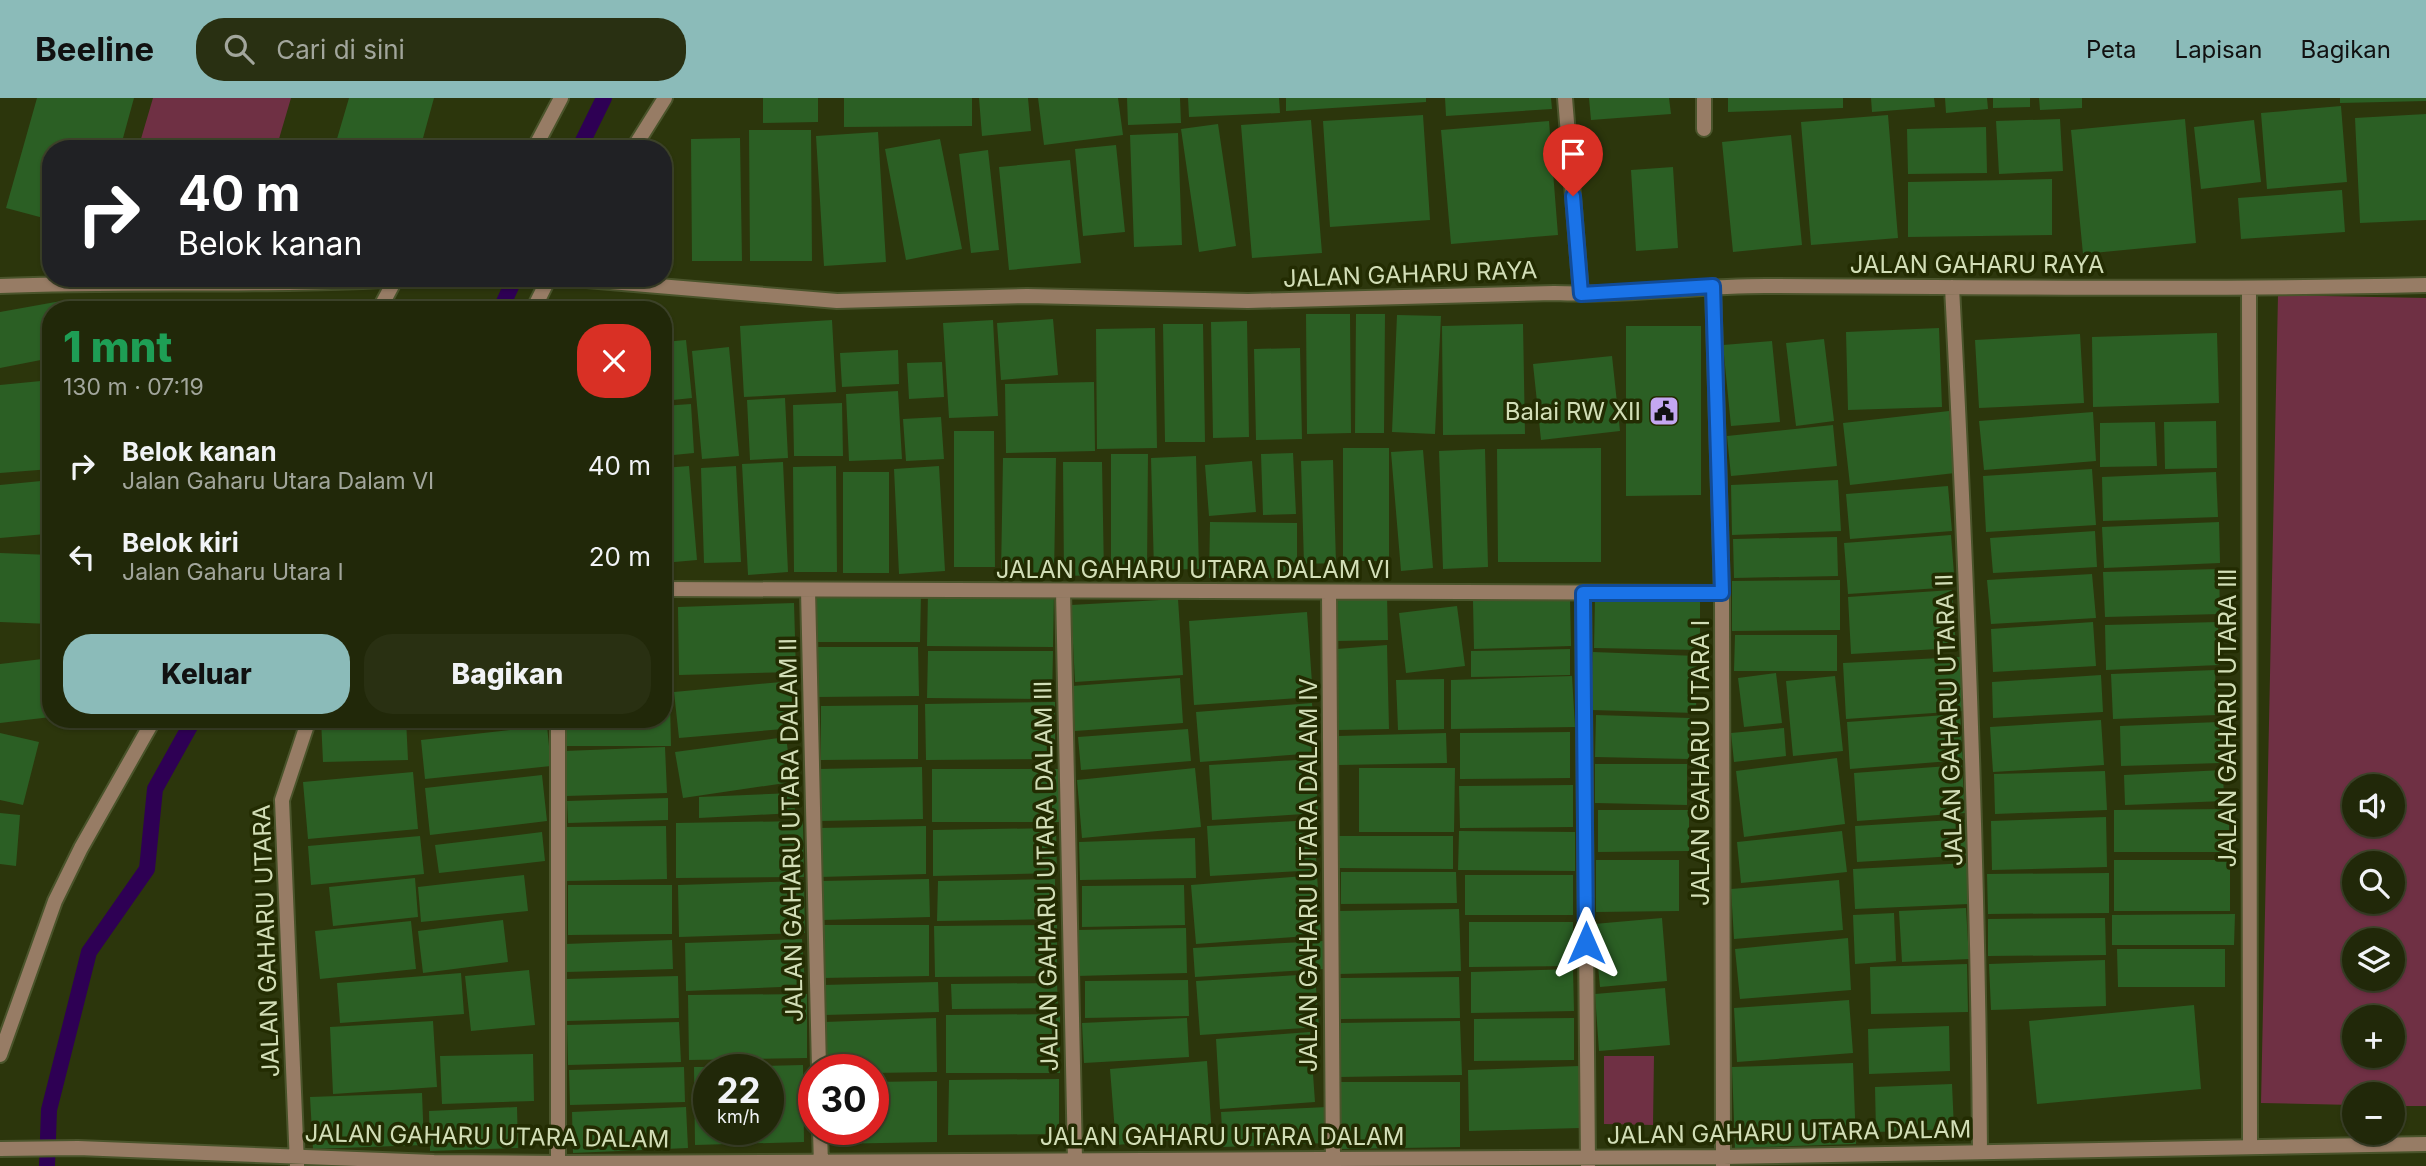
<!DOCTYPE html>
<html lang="id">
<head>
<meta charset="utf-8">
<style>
  body { margin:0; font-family:Inter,sans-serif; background:#293012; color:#f1f3f6; height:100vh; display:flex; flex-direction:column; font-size:26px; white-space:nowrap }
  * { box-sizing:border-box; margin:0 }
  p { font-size:23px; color:#a2a69c }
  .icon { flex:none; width:38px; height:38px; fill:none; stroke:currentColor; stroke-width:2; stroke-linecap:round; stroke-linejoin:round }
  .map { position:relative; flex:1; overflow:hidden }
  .side { position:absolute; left:42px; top:203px; width:630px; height:427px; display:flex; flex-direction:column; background:#212809; border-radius:28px; box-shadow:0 2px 5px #0004,0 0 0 2px #3e442a }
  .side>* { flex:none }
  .hud { position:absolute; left:42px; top:42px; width:630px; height:147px; border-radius:28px; box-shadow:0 2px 5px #0004,0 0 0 2px #3e442a; background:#202124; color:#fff; overflow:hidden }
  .tools { position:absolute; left:2342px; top:676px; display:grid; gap:14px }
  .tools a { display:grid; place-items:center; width:63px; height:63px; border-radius:50%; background:#212809; box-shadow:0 2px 5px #0004,0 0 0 2px #3e442a; font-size:35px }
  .speed { position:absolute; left:693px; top:956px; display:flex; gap:14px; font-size:35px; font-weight:700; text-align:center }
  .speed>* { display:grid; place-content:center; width:91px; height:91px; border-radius:50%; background:#212809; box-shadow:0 2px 5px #0004,0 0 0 2px #3e442a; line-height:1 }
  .speed small { font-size:18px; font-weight:400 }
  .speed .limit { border:10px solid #d22; background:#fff; color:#111 }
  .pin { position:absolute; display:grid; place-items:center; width:60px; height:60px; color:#fff; margin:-72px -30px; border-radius:50% 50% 50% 0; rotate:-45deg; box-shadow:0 0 7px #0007 }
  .pin .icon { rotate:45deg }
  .me { position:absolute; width:77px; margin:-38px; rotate:0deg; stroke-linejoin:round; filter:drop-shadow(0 0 5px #0008) }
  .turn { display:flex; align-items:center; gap:24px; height:147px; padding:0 21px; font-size:32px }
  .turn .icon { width:91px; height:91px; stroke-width:2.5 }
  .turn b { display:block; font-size:49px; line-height:60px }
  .round { display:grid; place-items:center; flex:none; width:74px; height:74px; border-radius:28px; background:#293012 }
  .overview { display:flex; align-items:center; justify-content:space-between; height:119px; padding:0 21px }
  h1 { font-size:42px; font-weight:800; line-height:52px; color:#1e9e55 }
  .button { display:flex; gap:14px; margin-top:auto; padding:14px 21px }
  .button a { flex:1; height:80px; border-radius:28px; background:#8bbbb9; color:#111; font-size:28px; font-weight:800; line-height:80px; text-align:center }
  .button a+a { background:#293012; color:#f1f3f6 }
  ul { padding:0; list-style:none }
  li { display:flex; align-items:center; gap:21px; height:91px; padding:0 21px }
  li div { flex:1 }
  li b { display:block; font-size:26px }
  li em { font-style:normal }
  header { display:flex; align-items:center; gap:42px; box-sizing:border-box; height:98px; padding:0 35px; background:#8bbbb9; color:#111 }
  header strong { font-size:33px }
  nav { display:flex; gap:38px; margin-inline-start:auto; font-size:24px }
  .search { width:490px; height:63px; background:#293012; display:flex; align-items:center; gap:18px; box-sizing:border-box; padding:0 24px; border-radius:28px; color:#a2a69c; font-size:26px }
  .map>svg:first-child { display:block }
  .green { fill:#6f3044; fill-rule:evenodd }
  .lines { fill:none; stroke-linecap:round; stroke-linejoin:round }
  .stream { stroke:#2e0054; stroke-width:16 }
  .building { fill:#2b5f24 }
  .minor-casing { stroke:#4a542b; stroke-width:18 }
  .minor { stroke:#977c65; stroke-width:14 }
  .route-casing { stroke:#114b97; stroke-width:18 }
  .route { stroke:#1a73e8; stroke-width:12 }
  .labels { text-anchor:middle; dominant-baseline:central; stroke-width:7; stroke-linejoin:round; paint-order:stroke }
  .street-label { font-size:24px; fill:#d2deb7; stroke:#232c02 }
  .poi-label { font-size:24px; fill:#d2deb7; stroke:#232c02; text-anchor:end }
</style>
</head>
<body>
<header>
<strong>Beeline</strong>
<div class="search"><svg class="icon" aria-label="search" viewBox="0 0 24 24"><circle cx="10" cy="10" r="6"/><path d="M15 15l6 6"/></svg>Cari di sini</div>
<nav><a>Peta</a><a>Lapisan</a><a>Bagikan</a></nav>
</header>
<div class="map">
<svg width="2426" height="1068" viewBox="0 0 2426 1068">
  <rect width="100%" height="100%" fill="#2c360c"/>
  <!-- green -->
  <path class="green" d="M153,0H291L276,51H138Z
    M2278,197L2426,200V1008H2392V996H2354V1007L2261,1005ZM2354,688H2392V726H2354ZM2354,765H2392V803H2354ZM2354,842H2392V880H2354ZM2354,919H2392V957H2354Z
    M1604,958H1654L1653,1027L1604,1026Z"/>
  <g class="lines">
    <!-- stream -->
    <path class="stream" d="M579,51L604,0
      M496,212L503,206L515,180
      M47,1068L49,1012L89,854L147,771L155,691L194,621"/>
  </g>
  <!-- building -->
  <path class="building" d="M37,0H134L120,51H51V122L6,110Z
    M349,0H434L420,51H334Z
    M763,0H818V24L763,25Z
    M844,0H972V28L844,29Z
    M979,0H1028L1031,33L982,38Z
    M1038,0H1118L1123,37L1044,47Z
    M1127,0H1180L1181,25L1128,27Z
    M1188,0H1279L1280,15L1189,19Z
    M1286,0H1426V4L1286,13Z
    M1445,0H1551L1552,11L1446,18Z
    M1589,0H1669L1671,16L1591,22Z
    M1728,0H1843V10L1728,14Z
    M1871,0H1934L1935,9L1872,14Z
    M1945,0H1987L1988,11L1946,15Z
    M1993,0H2030V9L1993,10Z
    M2039,0H2082V10L2040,12Z
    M2340,0H2426V3L2340,5Z
    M2341,8L2347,84L2267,91L2261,15Z
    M2426,16V122L2360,125L2355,20Z
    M1423,17L1430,122L1330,129L1323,23Z
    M1888,17L1898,140L1811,147L1801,24Z
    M2060,21L2063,73L1999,76L1996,23Z
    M2185,21L2196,145L2083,156L2071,32Z
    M1311,22L1322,155L1252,160L1241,27Z
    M2254,22L2261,84L2201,91L2194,29Z
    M1549,23L1558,137L1451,146L1441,32Z
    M1218,26L1236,148L1199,154L1181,31Z
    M1986,29L1987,75L1908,76L1907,31Z
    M749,32H811L812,163H750Z
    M878,34L886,164L824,168L816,38Z
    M1178,35L1182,147L1134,149L1130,37Z
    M1791,37L1802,147L1733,154L1722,44Z
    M740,40L742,163H692L691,41Z
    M940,41L962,151L906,162L885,51Z
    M1116,47L1125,134L1083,138L1075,51Z
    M988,52L999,152L971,155L959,56Z
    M1070,62L1081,165L1009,172L999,69Z
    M1673,69L1678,150L1636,153L1631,72Z
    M2052,81V137L1908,139V84Z
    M2342,92L2345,134L2241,141L2238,100Z
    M61,203L63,212H51V260L0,270V214Z
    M1306,216H1350L1351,335L1307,336Z
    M1356,216H1385L1384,335H1355Z
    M1397,217L1441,218L1435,336L1392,334Z
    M1053,221L1058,277L1001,282L997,225Z
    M832,222L836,294L744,299L740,228Z
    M993,222L998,318L949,320L943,225Z
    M1247,223L1249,339L1213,340L1211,224Z
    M1163,226H1203L1205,344H1165Z
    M1523,226L1525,336L1443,337L1442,228Z
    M1626,228H1701V397L1626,398Z
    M1155,230L1157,350L1097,351L1096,231Z
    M1939,230L1942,309L1848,312L1846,234Z
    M2217,235L2219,305L2093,309L2092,239Z
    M2080,236L2084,305L1979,310L1975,242Z
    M1824,241L1834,323L1796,328L1786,245Z
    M686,242L692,300L663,303V244Z
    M1772,243L1780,324L1731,328L1723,247Z
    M729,249L739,358L702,361L692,253Z
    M1300,250L1302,341L1256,342L1254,251Z
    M898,252L899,286L842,289L840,255Z
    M1612,258L1620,333L1541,342L1533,266Z
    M942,264L944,299L909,301L907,265Z
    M51,282V371L0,375V287Z
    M1094,284L1095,353L1006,355L1005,286Z
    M898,293L902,361L849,363L846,296Z
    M785,300L788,360L750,362L747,302Z
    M842,305L843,358H794L793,307Z
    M691,306L694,355L663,358V308Z
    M1949,313L1955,375L1850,387L1843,325Z
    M2093,314L2096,363L1984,372L1979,323Z
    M941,319L944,361L906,363L903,321Z
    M2216,323L2217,370L2165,371L2164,324Z
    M2155,324L2157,368L2100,369V325Z
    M1833,327L1837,368L1731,378L1727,338Z
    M954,333H994L995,469H954Z
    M1343,350H1389V463H1343Z
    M1601,350V464H1498L1497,351Z
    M1485,351L1488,469L1443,471L1439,353Z
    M1423,352L1433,470L1401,473L1391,354Z
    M1293,355L1296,416L1263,417L1261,356Z
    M1111,356H1148L1147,474H1111Z
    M1196,358L1199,471L1154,472L1151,360Z
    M1003,360H1056L1054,478L1001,477Z
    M1333,362L1336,465L1304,466L1301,363Z
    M1252,363L1256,414L1209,418L1205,367Z
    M783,364L788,474L748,477L742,366Z
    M1063,364H1102L1104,477L1064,478Z
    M689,368L697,462L663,465V370Z
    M736,368L741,464L704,465L701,370Z
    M836,368L837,474H794L793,369Z
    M939,368L945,473L899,476L894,371Z
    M2092,371L2096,427L1986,434L1983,378Z
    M843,374H889V475H843Z
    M2216,374L2218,419L2103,423L2102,379Z
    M1838,382L1841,433L1732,437L1731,387Z
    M41,383L46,436L0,440V387Z
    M1948,388L1952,433L1850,441L1846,396Z
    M1210,424L1297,425V480H1209Z
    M2219,424L2220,465L2104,470L2102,429Z
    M2095,433L2097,469L1993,475L1990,440Z
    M1951,437L1955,489L1848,496L1844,445Z
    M1837,439L1838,478L1734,480L1733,441Z
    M0,455L51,457V526L0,524Z
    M2219,471L2220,516L2105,519L2103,474Z
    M2092,476L2096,520L1991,526L1987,482Z
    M1840,482V532L1732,533V483Z
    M1952,492L1956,550L1851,556L1848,499Z
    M928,494L1054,496L1053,549L927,548Z
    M663,495H672L671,542H663Z
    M816,496H921L920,544H817Z
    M1387,498L1388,542L1337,543V499Z
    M1595,500L1700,501V552L1594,550Z
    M1178,501L1183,577L1075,584L1071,507Z
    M1570,501L1571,548L1474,551L1473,503Z
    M794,505L796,574L679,577L678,509Z
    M1457,508L1465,568L1406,575L1399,515Z
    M1307,514L1313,599L1194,607L1189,523Z
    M2093,524L2096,568L1993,574L1991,531Z
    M2218,524L2219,567L2106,572L2105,527Z
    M1735,537H1837V573H1734Z
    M671,547L672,597H663V548Z
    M1387,547L1389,631L1338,632L1337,551Z
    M818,549H918L919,598L818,599Z
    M1570,551V577L1471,579V553Z
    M928,553H1053L1052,601L927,600Z
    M1593,554L1697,558L1696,615L1591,612Z
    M1960,559L1963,613L1846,621L1843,565Z
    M51,560V619L0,625V566Z
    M2215,572L2217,617L2113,621L2111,576Z
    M1776,575L1782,625L1744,629L1738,580Z
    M2101,577L2103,614L1993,620L1992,584Z
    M1572,578L1575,629L1451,631V582Z
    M1835,578L1843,653L1793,658L1786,583Z
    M1180,580L1183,625L1075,633L1072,588Z
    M1444,581V631L1398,632L1396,582Z
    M792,583L795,630L679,640L674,594Z
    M663,602H670L671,648H562L561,621H663Z
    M1055,604V661L926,662L925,606Z
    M1312,605L1316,655L1200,664L1196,614Z
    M918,607V661L821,662V608Z
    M1960,616L1963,662L1850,671L1847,624Z
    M1596,617L1690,620L1689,661L1595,659Z
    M321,621H406L408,662L323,664Z
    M446,621H490V623L447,629Z
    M2101,622L2104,667L1993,674L1990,629Z
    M2219,624L2221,665L2121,668L2120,628Z
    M547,628L551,668L425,681L421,642Z
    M1784,630L1786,658L1734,664L1731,635Z
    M1188,631L1191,663L1081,672L1078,639Z
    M1570,634V680L1460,681V635Z
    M0,635L39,644L23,707L0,702Z
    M1446,635L1447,665L1339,667L1338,638Z
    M786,639L792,684L683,700L675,654Z
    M665,649L667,695L566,698L565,653Z
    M1837,660L1845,726L1744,739L1736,673Z
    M1315,661L1318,715L1212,722L1209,667Z
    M1595,666H1687V707L1595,705Z
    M1962,667L1965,715L1857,723L1854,675Z
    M922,669L923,721L819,723L818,671Z
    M1195,670L1201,729L1082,740L1077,682Z
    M1359,670H1455L1454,734H1359Z
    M932,671H1060V724H932Z
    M2223,672L2224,703L2125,707L2124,677Z
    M2105,673L2107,712L1995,716L1994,676Z
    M413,674L418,731L308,741L303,684Z
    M542,677L547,723L430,737L425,690Z
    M1573,687V729L1460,730L1459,688Z
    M794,695L795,715L699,720V699Z
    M668,700V722L568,725L567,703Z
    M2229,711V754H2114V712Z
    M1598,712H1689V753L1598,754Z
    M0,715L20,717L16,768L0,766Z
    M2106,719L2107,769L1992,772L1991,723Z
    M1969,721L1971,757L1857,764L1855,728Z
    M1313,722L1317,772L1210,778L1207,728Z
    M803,723L804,779L676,780V725Z
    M666,728L667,781L566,783L564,729Z
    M926,728V776L820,779L819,730Z
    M1056,730L1057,775L933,778V732Z
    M1459,733L1575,734V773L1458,772Z
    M1842,733L1847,774L1741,785L1737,744Z
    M542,734L545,763L439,775L435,747Z
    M420,738L424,776L311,787L308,748Z
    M1337,738H1453V771L1337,770Z
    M1195,740L1196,780L1080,782L1079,744Z
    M1596,762H1679V813L1596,814Z
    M2114,762H2230V813H2114Z
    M1968,765L1969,806L1855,811L1853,771Z
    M1341,774H1456L1457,805L1341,806Z
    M2109,775V815L1988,816L1987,776Z
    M524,777L528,813L421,824L418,789Z
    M1317,777L1321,837L1196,846L1191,787Z
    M1465,777H1573V817H1465Z
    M415,780L418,819L333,828L329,789Z
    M929,781L930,819L822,822L821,783Z
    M1055,781V821L937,823L938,783Z
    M1839,782L1843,832L1734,841L1731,791Z
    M804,783L805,835L679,839L678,787Z
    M568,787H672V836L568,837Z
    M1184,787L1185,827L1082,829V788Z
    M1966,810L1969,861L1902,864L1899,813Z
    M1459,811L1461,873L1339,876V813Z
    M1894,815L1896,863L1855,866L1853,817Z
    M2235,816L2234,847H2112V817Z
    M1662,820L1667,883L1600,889L1594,826Z
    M2105,820L2106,857L1988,858V821Z
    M503,822L508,864L423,875L418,833Z
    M411,823L416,871L320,881L315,833Z
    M1469,824H1573V868L1469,869Z
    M823,827H929V878L823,880Z
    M1057,827V878L935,879L934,828Z
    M1186,830L1187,875L1077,878L1076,832Z
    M1848,840L1851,892L1740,901L1735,851Z
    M802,841L805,888L686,893L685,845Z
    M672,842L673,871L566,874L565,846Z
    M1323,843L1324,871L1195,879L1193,850Z
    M2117,851H2225V889H2118Z
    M2105,862L2106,908L1991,912L1989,866Z
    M1967,866L1968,914L1871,916L1870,869Z
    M1573,871L1574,913L1471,915V874Z
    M529,872L535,927L471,933L465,878Z
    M461,875L464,916L340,925L337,885Z
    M1315,876L1319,929L1200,937L1196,883Z
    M678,878L679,920L567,923L566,881Z
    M1459,879L1460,920L1340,921V880Z
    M1188,882L1189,918L1085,920V883Z
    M938,884L939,914L824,917L823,887Z
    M1057,885L1058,910L952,911L951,886Z
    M1665,890L1670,947L1599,953L1595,896Z
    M807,896V960L689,962L688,897Z
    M1849,902L1853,955L1737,964L1734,910Z
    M2194,907L2201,991L2037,1006L2029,923Z
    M1060,916V975H946V917Z
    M936,920L937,974L873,975V971H826L824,924Z
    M1187,920L1189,959L1084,965L1082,925Z
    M1574,920V962L1474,963V921Z
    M433,923L437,989L333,996L330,929Z
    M1460,923L1462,977L1340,979V925Z
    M679,924L681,964L568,967L567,927Z
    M1949,928L1950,973L1869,976L1868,931Z
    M1310,934L1315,1004L1220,1011L1216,941Z
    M533,956L534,1003L442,1006L440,958Z
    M1207,963L1212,1039L1116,1047L1110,971Z
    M1853,965L1856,1046L1735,1050L1732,969Z
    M803,967L804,1044L695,1047L694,969H709V1031H768V971H714V969Z
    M1579,968L1580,1030L1469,1033L1468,972Z
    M684,969L685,1004L570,1007L569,972Z
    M1059,981V1036L948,1037L949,982Z
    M937,983V1044L828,1046L827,1031H873V984Z
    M1340,984H1460V1049L1340,1051Z
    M1952,986L1954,1031L1876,1034L1875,989Z
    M422,995L424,1047L313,1051L310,999Z
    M517,1009L518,1050L430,1053L429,1013Z
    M686,1009L688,1050L573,1055L572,1014Z
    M1327,1009L1328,1045L1223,1049L1221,1014Z"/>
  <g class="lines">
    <!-- minor casing -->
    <g class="minor-casing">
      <path id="minor" d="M1565,0L1581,196
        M1704,31V0
        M534,51L561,0
        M633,51L665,0
        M563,180L837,203L1027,198L1248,203L1554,195C1624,198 1695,188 1765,188C1985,189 2206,192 2426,187
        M0,188C140,183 280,189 420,180
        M1713,188L1722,495L1723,1067
        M1952,189C1967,477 1978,765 1980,1054
        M2249,191L2250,1049
        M379,212L395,182
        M533,212L549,180
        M663,491L1722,495
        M808,492L819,971
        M1063,493L1075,1062
        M1329,494L1333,1068
        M1583,495L1588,1067
        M0,957L55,803L81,750L154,621
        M820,1031L821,1068
        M0,1051L78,1050L434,1064L558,1065L1723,1059L2426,1046
        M297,1067L282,702L309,621
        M558,1068V621"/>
    </g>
    <!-- minor -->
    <use href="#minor" class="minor"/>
  </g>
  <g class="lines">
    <!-- route casing -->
    <g class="route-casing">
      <path id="route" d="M1573,98L1581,196L1713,188L1722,495H1583L1586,845"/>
    </g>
    <!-- route -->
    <use href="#route" class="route"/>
  </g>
  <!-- icons -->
  <defs>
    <g id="civic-square" transform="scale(1.575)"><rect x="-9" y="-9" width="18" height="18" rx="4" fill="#c4a7f1" stroke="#232c02"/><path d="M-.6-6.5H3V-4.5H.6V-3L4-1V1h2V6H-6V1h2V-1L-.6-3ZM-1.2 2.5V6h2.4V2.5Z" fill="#111"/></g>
  </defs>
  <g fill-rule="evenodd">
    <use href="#civic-square" x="1664" y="313"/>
  </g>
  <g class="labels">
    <!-- street labels -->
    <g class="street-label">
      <text x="1977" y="166">JALAN GAHARU RAYA</text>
      <text transform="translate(1410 176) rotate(-2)">JALAN GAHARU RAYA</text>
      <text x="1193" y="471">JALAN GAHARU UTARA DALAM VI</text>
      <text transform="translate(2227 620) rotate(-90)">JALAN GAHARU UTARA III</text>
      <text transform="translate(1949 622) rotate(-92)">JALAN GAHARU UTARA II</text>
      <text transform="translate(1700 665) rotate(-90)">JALAN GAHARU UTARA I</text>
      <text transform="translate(791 732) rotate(-91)">JALAN GAHARU UTARA DALAM II</text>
      <text transform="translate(1308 777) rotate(-90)">JALAN GAHARU UTARA DALAM IV</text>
      <text transform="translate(1046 778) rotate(-91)">JALAN GAHARU UTARA DALAM III</text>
      <text transform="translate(266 843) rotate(-92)">JALAN GAHARU UTARA</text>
      <text transform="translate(1789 1034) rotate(-1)">JALAN GAHARU UTARA DALAM</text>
      <text transform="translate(487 1038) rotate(1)">JALAN GAHARU UTARA DALAM</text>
      <text x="1222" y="1038">JALAN GAHARU UTARA DALAM</text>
    </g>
    <!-- poi labels -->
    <g class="poi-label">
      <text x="1641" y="313">Balai RW XII</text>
    </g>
  </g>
</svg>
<div class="tools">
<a><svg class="icon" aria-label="sound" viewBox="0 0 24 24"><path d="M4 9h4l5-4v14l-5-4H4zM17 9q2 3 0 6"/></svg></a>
<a><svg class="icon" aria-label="search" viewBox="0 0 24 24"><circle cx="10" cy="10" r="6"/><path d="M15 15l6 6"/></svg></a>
<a><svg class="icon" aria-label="layers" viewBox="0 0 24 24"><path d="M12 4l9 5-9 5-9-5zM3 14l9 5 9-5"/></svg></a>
<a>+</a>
<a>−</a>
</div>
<div class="speed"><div>22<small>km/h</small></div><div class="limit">30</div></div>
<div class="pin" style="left:1573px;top:98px;background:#d93025"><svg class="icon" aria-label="arrive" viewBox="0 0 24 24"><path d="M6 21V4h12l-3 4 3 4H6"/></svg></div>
<svg class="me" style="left:1586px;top:845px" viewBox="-20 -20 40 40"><path d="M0-17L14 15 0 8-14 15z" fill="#1a73e8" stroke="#fff" stroke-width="4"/></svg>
<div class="hud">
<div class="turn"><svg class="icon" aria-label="right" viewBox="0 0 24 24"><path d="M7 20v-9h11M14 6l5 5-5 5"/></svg><div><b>40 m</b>Belok kanan</div></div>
</div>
<section class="side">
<div class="overview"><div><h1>1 mnt</h1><p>130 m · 07:19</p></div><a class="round" style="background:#d93025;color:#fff"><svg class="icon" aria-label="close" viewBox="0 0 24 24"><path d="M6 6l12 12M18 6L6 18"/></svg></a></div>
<ul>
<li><svg class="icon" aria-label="right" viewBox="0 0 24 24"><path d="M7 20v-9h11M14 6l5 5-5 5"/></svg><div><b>Belok kanan</b><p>Jalan Gaharu Utara Dalam VI</p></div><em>40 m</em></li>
<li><svg class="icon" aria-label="left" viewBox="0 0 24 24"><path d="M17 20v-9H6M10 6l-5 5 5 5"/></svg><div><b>Belok kiri</b><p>Jalan Gaharu Utara I</p></div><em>20 m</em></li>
</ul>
<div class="button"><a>Keluar</a><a>Bagikan</a></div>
</section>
</div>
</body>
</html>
